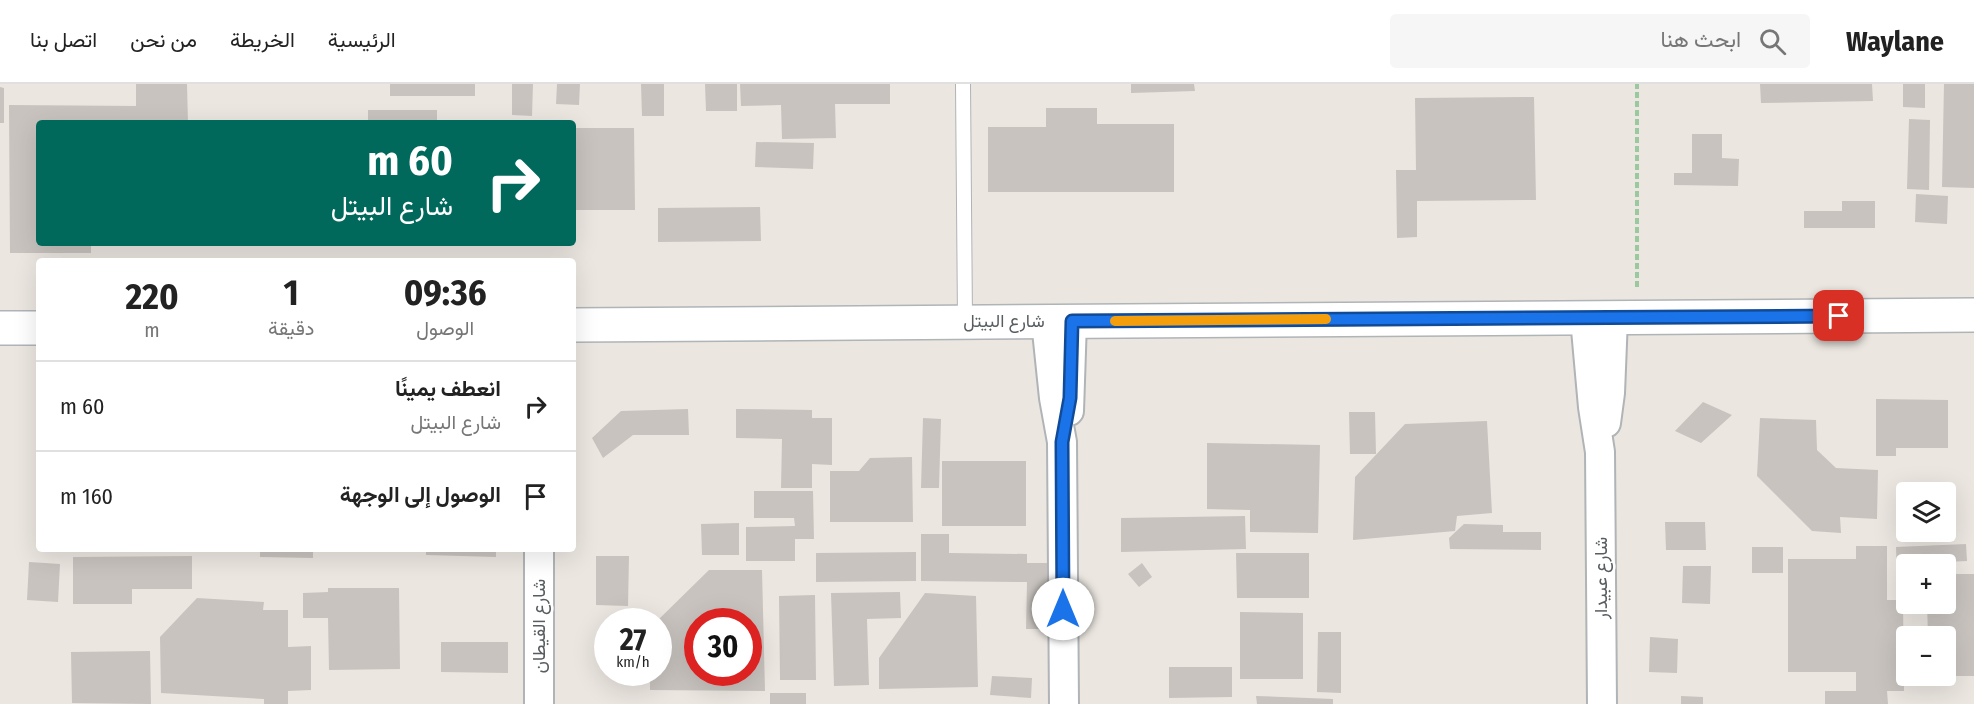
<!DOCTYPE html>
<html lang="ar">
<head>
<meta charset="utf-8">
<style>
  body { margin:0; font-family:"Fira Sans Condensed",Vazirmatn,sans-serif; background:#f6f6f6; color:#222; direction:rtl; height:100vh; display:flex; flex-direction:column; font-size:22px; white-space:nowrap }
  * { box-sizing:border-box; margin:0 }
  p { font-size:20px; color:#767676 }
  .icon { flex:none; width:33px; height:33px; fill:none; stroke:currentColor; stroke-width:2; stroke-linecap:round; stroke-linejoin:round }
  .map { position:relative; flex:1; overflow:hidden; direction:ltr }
  .panel { position:absolute; left:36px; top:174px; width:540px; height:294px; display:flex; flex-direction:column; background:#fff; border-radius:6px; box-shadow:0 6px 24px #0002; direction:rtl }
  .panel>* { flex:none }
  .top-card { position:absolute; left:36px; top:36px; width:540px; height:126px; border-radius:6px; box-shadow:0 6px 24px #0002; direction:rtl; background:#00695c; color:#fff; overflow:hidden }
  .buttons { position:absolute; left:1896px; top:398px; display:grid; gap:12px }
  .buttons a { display:grid; place-items:center; width:60px; height:60px; border-radius:6px; background:#fff; box-shadow:0 6px 24px #0002; font-size:30px }
  .speed { position:absolute; left:594px; top:524px; display:flex; gap:12px; font-size:30px; font-weight:700; text-align:center }
  .speed>* { display:grid; place-content:center; width:78px; height:78px; border-radius:50%; background:#fff; box-shadow:0 6px 24px #0002; line-height:1 }
  .speed small { font-size:15px; font-weight:400 }
  .speed .limit { border:9px solid #d22; background:#fff; color:#111 }
  .pin { position:absolute; display:grid; place-items:center; width:51px; height:51px; color:#fff; margin:-26px; border-radius:12px; box-shadow:0 3px 9px #0006 }
  .me { position:absolute; width:66px; margin:-33px; rotate:0deg; stroke-linejoin:round; filter:drop-shadow(0 0 4px #0008) }
  .turn { display:flex; align-items:center; gap:21px; height:126px; padding:0 24px; font-size:27px }
  .turn .icon { width:78px; height:78px; stroke-width:2.5 }
  .turn b { display:block; font-size:42px; line-height:51px }
  .eta { display:flex; justify-content:space-evenly; align-items:center; height:102px; text-align:center }
  .eta b { font-size:36px; font-weight:700; line-height:42px }
  ul { padding:0; list-style:none }
  li { display:flex; align-items:center; gap:18px; height:90px; padding:0 24px; border-top:2px solid #e0e0e0 }
  li div { flex:1 }
  li b { display:block; font-size:22px }
  li em { font-style:normal }
  header { display:flex; align-items:center; gap:36px; box-sizing:border-box; height:84px; padding:0 30px; background:#fff; border-bottom:2px solid #e0e0e0 }
  header strong { font-size:28px }
  nav { display:flex; gap:33px; margin-inline-start:auto; font-size:21px }
  .search { width:420px; height:54px; background:#f6f6f6; display:flex; align-items:center; gap:15px; box-sizing:border-box; padding:0 21px; border-radius:6px; color:#767676; font-size:22px }
  .map>svg:first-child { display:block }
  .building { fill:#c8c3be; fill-rule:evenodd }
  .lines { fill:none; stroke-linecap:round; stroke-linejoin:round }
  .lane-casing { stroke:#b0b4b7; stroke-width:16 }
  .street-casing { stroke:#b0b4b7; stroke-width:32 }
  .secondary-casing { stroke:#afb4b7; stroke-width:36 }
  .path { stroke:#9bc99f; stroke-width:4; stroke-dasharray:6 3; stroke-linecap:butt }
  .lane { stroke:#fff; stroke-width:14 }
  .street { stroke:#fff; stroke-width:28 }
  .secondary { stroke:#fff; stroke-width:33 }
  .route-casing { stroke:#114b97; stroke-width:15 }
  .route { stroke:#1a73e8; stroke-width:10 }
  .slow { stroke:#f59e0b; stroke-width:10 }
  .labels { text-anchor:middle; dominant-baseline:central; stroke-width:5; stroke-linejoin:round; paint-order:stroke }
  .street-label { font-size:18px; fill:#585d60; stroke:#fff }
</style>
</head>
<body>
<header>
<strong>Waylane</strong>
<div class="search"><svg class="icon" aria-label="search" viewBox="0 0 24 24"><circle cx="10" cy="10" r="6"/><path d="M15 15l6 6"/></svg>ابحث هنا</div>
<nav><a>الرئيسية</a><a>الخريطة</a><a>من نحن</a><a>اتصل بنا</a></nav>
</header>
<div class="map">
<svg width="1974" height="620" viewBox="0 0 1974 620">
  <rect width="100%" height="100%" fill="#ebe6e0"/>
  <!-- building -->
  <path class="building" d="M136,0H187L188,39H39V159H91V169H10L9,21L136,22Z
    M390,0H475V12H390Z
    M512,0H533L532,32L512,31Z
    M557,0H580L579,21L556,20Z
    M641,0H664V32H642Z
    M705,0H737V27H706Z
    M740,0H890V20H835L836,54L782,55L781,21L741,22Z
    M1131,0H1194L1195,7L1131,9Z
    M1760,0H1872L1873,17L1761,19Z
    M1903,0H1925V24L1903,23Z
    M1944,0H1974V104L1942,103Z
    M0,3L4,4V39H0Z
    M1534,13L1536,116L1417,117V153L1397,154L1396,86H1416L1415,14Z
    M1046,24H1097V40H1174V108H988V43H1046Z
    M368,26H437V39H368Z
    M1909,35L1930,36L1929,106L1907,105Z
    M573,44H634L635,126H573Z
    M1692,50H1722V74L1739,75L1738,102L1674,101V89H1692Z
    M756,58L814,59L813,85L755,83Z
    M1916,110L1948,112L1947,140L1915,138Z
    M1842,117H1875V144H1804V127H1842Z
    M760,123L761,157L658,158V124Z
    M1876,315L1948,316V364H1896V372H1876Z
    M1703,318L1732,331L1701,359L1675,347Z
    M688,325L689,351H633L603,374L592,354L621,327Z
    M736,325L812,326V334H832V381L812,380V404H781L782,355L736,354Z
    M1349,328H1375L1376,370H1350Z
    M923,334L941,335L939,404H921Z
    M1760,334L1816,336L1817,366L1836,384L1878,386L1877,435L1840,433L1841,449L1812,447L1757,392Z
    M1487,337L1492,429L1457,432L1455,447L1353,456L1355,393L1405,340Z
    M1207,359L1320,361L1318,449L1250,448V426L1207,425Z
    M912,373L913,438H830V387H859L870,374Z
    M942,377H1026V442H942Z
    M754,407H813L814,455H795V477H746V443L795,442L794,434H754Z
    M1245,432L1246,465L1121,468V434Z
    M1665,438H1705L1706,466H1666Z
    M739,439V471H702L701,440Z
    M1464,440L1503,441V448H1541V466L1450,465L1449,454Z
    M921,450H949V469L1027,470V479H1048V545H1026L1027,498L921,497Z
    M1966,460L1967,477L1906,480V494H1897L1896,463Z
    M1856,462H1887V516H1903L1904,607H1887L1888,620H1825V607H1856V588H1788V475H1856Z
    M1752,463H1783V489H1752Z
    M73,465H126V467L73,468Z
    M260,465H313V474L260,473Z
    M426,465H496V473L426,471Z
    M916,468V497L816,498V469Z
    M1236,469H1309V514H1237Z
    M192,472V505H132V520H73V473Z
    M596,472H629L628,522L596,521Z
    M29,478L60,480L58,518L27,516Z
    M1142,479L1152,493L1139,503L1128,490Z
    M1683,482H1711L1710,520L1682,519Z
    M709,486H762L765,607L650,606V588H658V536ZM698,537H748V588H698Z
    M1946,490H1974V592H1946V552H1928L1927,519H1946Z
    M328,504H399L400,585L329,586L328,534H303V509L328,508Z
    M900,508L901,534L867,535L869,601L834,602L831,509Z
    M925,509L976,512L978,603L879,605V574Z
    M815,511L816,596H780L779,512Z
    M197,514L264,518L263,526H288V563L311,562V606L288,607V620H264V615L161,609L160,553Z
    M1240,528L1303,529V595H1240Z
    M1318,548H1341V609L1317,608Z
    M1650,553L1678,555L1677,589L1649,588Z
    M441,558H508V589L441,588Z
    M150,567L151,620L72,619L71,568Z
    M1169,583H1232V613L1169,614Z
    M992,592L1032,594L1031,614L990,611Z
    M770,609H806V620H770Z
    M1256,612L1333,615V620H1257Z
    M1681,612L1703,613V620H1681Z"/>
  <g class="lines">
    <!-- lane casing -->
    <g class="lane-casing">
      <path id="lane" d="M963,0L965,237"/>
    </g>
    <!-- street casing -->
    <g class="street-casing">
      <path id="street" d="M1585,234L1593,323L1600,368L1602,620
        M1046,237L1054,314L1062,358L1064,620
        M1069,327L1072,237
        M1606,339L1610,309L1613,234
        M539,465V620"/>
    </g>
    <!-- secondary casing -->
    <g class="secondary-casing">
      <path id="secondary" d="M573,241L1974,231
        M0,244H39"/>
    </g>
    <!-- path -->
    <path class="path" d="M1637,203V0"/>
    <!-- lane -->
    <use href="#lane" class="lane"/>
    <!-- street -->
    <use href="#street" class="street"/>
    <!-- secondary -->
    <use href="#secondary" class="secondary"/>
  </g>
  <g class="lines">
    <!-- route casing -->
    <g class="route-casing">
      <path id="route" d="M1063,525L1062,358L1070,314L1072,237L1839,232"/>
    </g>
    <!-- route -->
    <use href="#route" class="route"/>
    <!-- slow -->
    <path class="slow" d="M1115,237L1326,235"/>
  </g>
  <g class="labels">
    <!-- street labels -->
    <g class="street-label">
      <text x="1004" y="237">شارع البيتل</text>
      <text transform="translate(1601 494) rotate(-90)">شارع عبيدار</text>
      <text transform="translate(539 542) rotate(-90)">شارع القيطان</text>
    </g>
  </g>
</svg>
<div class="buttons">
<a><svg class="icon" aria-label="layers" viewBox="0 0 24 24"><path d="M12 4l9 5-9 5-9-5zM3 14l9 5 9-5"/></svg></a>
<a>+</a>
<a>−</a>
</div>
<div class="speed"><div>27<small>km/h</small></div><div class="limit">30</div></div>
<div class="pin" style="left:1839px;top:232px;background:#d93025"><svg class="icon" aria-label="arrive" viewBox="0 0 24 24"><path d="M6 21V4h12l-3 4 3 4H6"/></svg></div>
<svg class="me" style="left:1063px;top:525px" viewBox="-20 -20 40 40"><circle r="19" fill="#fff"/><path d="M0-13L10 11 0 6-10 11z" fill="#1a73e8"/></svg>
<div class="top-card">
<div class="turn"><svg class="icon" aria-label="right" viewBox="0 0 24 24"><path d="M7 20v-9h11M14 6l5 5-5 5"/></svg><div><b>60 m</b>شارع البيتل</div></div>
</div>
<section class="panel">
<div class="eta">
<div><b>09:36</b><p>الوصول</p></div>
<div><b>1</b><p>دقيقة</p></div>
<div><b>220</b><p>m</p></div>
</div>
<ul>
<li><svg class="icon" aria-label="right" viewBox="0 0 24 24"><path d="M7 20v-9h11M14 6l5 5-5 5"/></svg><div><b>انعطف يمينًا</b><p>شارع البيتل</p></div><em>60 m</em></li>
<li><svg class="icon" aria-label="arrive" viewBox="0 0 24 24"><path d="M6 21V4h12l-3 4 3 4H6"/></svg><div><b>الوصول إلى الوجهة</b></div><em>160 m</em></li>
</ul>
</section>
</div>
</body>
</html>
